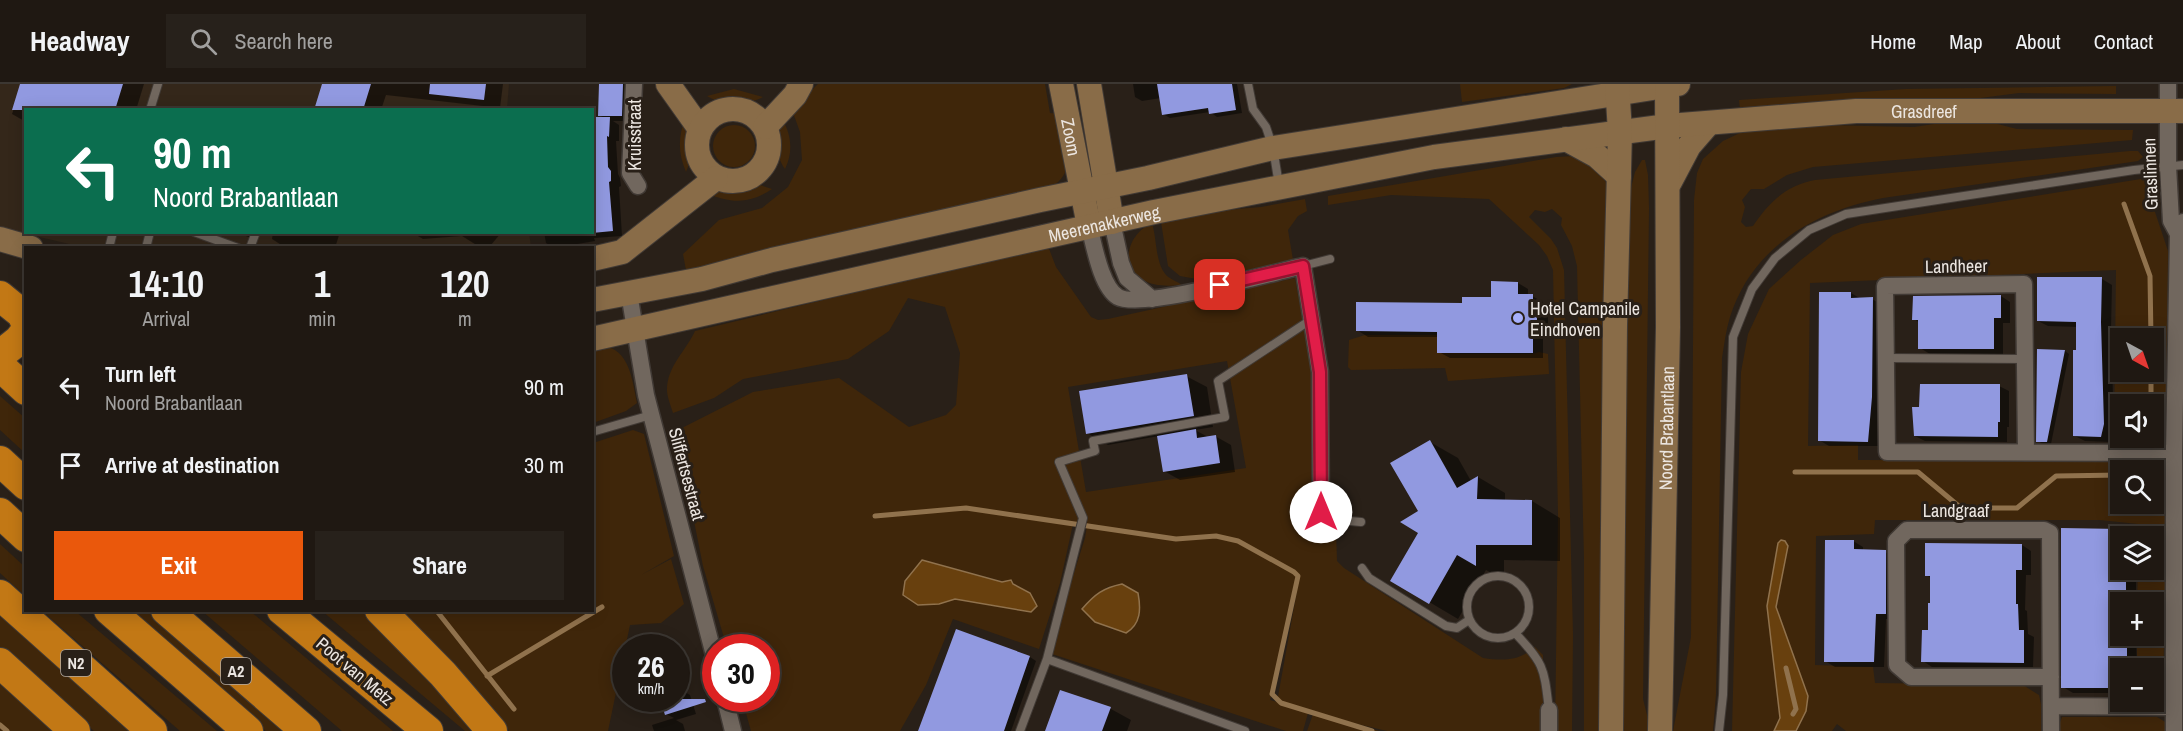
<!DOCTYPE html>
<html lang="en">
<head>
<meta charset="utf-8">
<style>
  body { margin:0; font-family:"Archivo Narrow",sans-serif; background:#27211b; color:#f1f3f6; height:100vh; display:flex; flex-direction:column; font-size:22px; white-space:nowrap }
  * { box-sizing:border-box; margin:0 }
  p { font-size:20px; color:#a1a09f }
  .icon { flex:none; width:33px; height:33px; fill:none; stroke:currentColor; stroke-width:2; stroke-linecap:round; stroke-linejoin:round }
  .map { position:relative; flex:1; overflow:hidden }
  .side { position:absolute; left:24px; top:162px; width:570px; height:366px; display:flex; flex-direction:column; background:#1f1812; border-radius:0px; box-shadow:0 3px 15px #0003,0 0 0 2px #3c3732 }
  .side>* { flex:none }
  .top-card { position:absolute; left:24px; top:24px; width:570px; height:126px; border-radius:0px; box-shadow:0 3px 15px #0003,0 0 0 2px #3c3732; background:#0b6e4f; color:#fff; overflow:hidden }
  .needle { width:39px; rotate:140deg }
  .tools { position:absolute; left:2110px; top:244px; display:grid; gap:12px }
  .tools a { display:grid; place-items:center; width:54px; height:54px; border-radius:0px; background:#1f1812; box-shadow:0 3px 15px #0003,0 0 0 2px #3c3732; font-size:30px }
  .speed { position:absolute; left:612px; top:550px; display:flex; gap:12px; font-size:30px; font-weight:700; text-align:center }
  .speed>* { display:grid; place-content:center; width:78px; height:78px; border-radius:50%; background:#1f1812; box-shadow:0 3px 15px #0003,0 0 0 2px #3c3732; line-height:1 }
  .speed small { font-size:15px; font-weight:400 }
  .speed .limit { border:9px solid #d22; background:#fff; color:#111 }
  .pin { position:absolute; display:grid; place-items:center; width:51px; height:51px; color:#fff; margin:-26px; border-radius:12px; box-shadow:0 3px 9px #0006 }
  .me { position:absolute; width:66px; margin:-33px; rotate:0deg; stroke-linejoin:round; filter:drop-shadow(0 0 4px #0008) }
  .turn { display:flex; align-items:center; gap:21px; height:126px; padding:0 30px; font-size:27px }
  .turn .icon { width:78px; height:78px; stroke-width:2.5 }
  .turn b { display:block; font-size:42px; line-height:51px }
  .eta { display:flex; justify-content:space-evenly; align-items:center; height:102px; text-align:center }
  .eta b { font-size:36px; font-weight:800; line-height:42px }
  .action { display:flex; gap:12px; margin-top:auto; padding:12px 30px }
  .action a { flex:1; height:69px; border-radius:0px; background:#ea580c; color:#fff; font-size:24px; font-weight:800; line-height:69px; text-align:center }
  .action a+a { background:#27211b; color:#f1f3f6 }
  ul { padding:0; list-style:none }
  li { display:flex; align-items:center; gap:18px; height:78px; padding:0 30px }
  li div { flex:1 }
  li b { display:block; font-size:22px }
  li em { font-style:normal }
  header { display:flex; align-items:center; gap:36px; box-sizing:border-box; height:84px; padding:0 30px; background:#1f1812; border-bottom:2px solid #3c3732 }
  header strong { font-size:28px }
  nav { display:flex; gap:33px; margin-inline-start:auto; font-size:21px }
  .search { width:420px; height:54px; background:#27211b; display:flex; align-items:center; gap:15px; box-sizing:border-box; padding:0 21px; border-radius:0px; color:#a1a09f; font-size:22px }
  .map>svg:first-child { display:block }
  .built { fill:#34271a }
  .green { fill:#3f260a; fill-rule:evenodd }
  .water { fill:#68400e; stroke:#90724d; stroke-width:1.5 }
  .shadow { fill:#0007 }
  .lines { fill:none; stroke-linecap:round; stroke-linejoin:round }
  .stream { stroke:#90724d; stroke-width:5 }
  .building { fill:#9199e0 }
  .lane-casing { stroke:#413a35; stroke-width:10 }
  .street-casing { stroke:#413a35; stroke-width:19 }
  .secondary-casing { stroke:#413a35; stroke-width:26 }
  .highway-casing { stroke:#413a35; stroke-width:32 }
  .lane { stroke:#71675e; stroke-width:8 }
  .street { stroke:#71675e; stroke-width:16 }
  .secondary { stroke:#896c48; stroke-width:24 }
  .highway { stroke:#c27815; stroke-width:30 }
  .route-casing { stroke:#92132f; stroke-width:15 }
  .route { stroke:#e11d48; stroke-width:10 }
  .poi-dot { fill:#a7b0fc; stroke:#292018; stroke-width:2 }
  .labels { text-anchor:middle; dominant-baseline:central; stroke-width:6; stroke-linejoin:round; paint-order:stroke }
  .shield { fill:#292018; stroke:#b2aba5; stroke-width:1.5 }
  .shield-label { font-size:16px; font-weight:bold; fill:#ece6e1 }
  .street-label { font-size:18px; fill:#ece6e1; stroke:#292018 }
  .poi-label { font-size:18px; fill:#ece6e1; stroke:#292018; text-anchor:start }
</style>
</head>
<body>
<header>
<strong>Headway</strong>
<div class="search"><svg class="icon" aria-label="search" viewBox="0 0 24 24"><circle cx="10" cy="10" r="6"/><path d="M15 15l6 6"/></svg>Search here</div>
<nav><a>Home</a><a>Map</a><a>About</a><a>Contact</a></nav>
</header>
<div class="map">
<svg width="2183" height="647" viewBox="0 0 2183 647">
  <rect width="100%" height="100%" fill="#292018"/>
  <!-- built -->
  <path class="built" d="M0,0H509L507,25L26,26V148H529L531,163L87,164L0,144Z"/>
  <!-- green -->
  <path class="green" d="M818,0H1045L1050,29L1059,30C1065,57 1080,88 1049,104L686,186L683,170L719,136L762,124L788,103L802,76L800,48L792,26Z
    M1460,0H1572L1564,4L1462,18Z
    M2116,2V10L2019,9L1965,16L1740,25L1739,16L1906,5Z
    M734,5L763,13C747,22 722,21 707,12Z
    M685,34C692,52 694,71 686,88C678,69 678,54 685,34Z
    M1974,34L2017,45L2133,46L2132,56L1813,83L1787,91L1764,105H1751L1742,116L1745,123L1741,138L1746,143L1753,142C1770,117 1786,102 1815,96L2130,67H2138L2143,73L2138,77L1883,114C1815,127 1752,163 1730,233C1726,246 1724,261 1722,274L1716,610L1713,647H1673L1691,553L1694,116L1697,89L1703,75L1723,57L1742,48L1822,41L1914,43Z
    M782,35C792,51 793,69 785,85C774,70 777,52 782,35Z
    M713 62a21 21 0 1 1 42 0a21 21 0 1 1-42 0Z
    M1574,72C1590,77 1602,88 1608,103L1606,647H1584V475L1577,182L1572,162L1561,141L1562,134L1552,125L1545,128L1535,126L1529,133L1551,155L1557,164L1564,186L1573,551L1572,647H1555L1558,430L1553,186L1547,172L1539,161L1489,115L1391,111L1328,121V112L1556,73Z
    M1642,76H1645L1648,91L1649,124L1643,615L1651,647H1618L1630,108L1635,88Z
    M2147,94L2153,122L2168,167L2166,352H2154V321H2121V353H2114L2116,186L1810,199L1808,362L1858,361V376L2150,377L2161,380L2168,389L2163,603L2154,604V585H2137V552H2154V519H2137L2138,486H2154V453H2138V440L2100,436H1875L1874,450L1816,452L1815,581L1873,583L1875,599L2023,601L2039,611L2041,620V647H1846L1837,640L1832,647H1796L1806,627L1808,612L1776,523L1788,462L1782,456L1778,459L1767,522L1780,634L1774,647H1732L1741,288L1748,250L1769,205L1801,176L1833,151L1861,140ZM2121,255H2154V288H2121ZM2121,387H2154V420H2121Z
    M760,101L772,105C748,121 731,119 705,109C723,104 741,104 760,101Z
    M1305,115L1307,127L1298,132L1288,146L1293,176L1202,196L1180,192L1168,182L1161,138L1214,127L1261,123Z
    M1152,139C1157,155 1155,178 1166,191C1171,196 1177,197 1182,201C1169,202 1153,203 1142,195C1118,178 1130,149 1152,139Z
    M1048,162L1056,183L1091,233L1098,236L1108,235L1295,194L1312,288L1311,432L1319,443L1336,445L1337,477L1344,484L1483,574C1504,577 1519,577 1535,563L1543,571L1544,647H1387L1345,637L1379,647H1307L1313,630L1308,629L1303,647H1286L1049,569L1085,454L1087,442L1073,440L1060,499L1039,565L953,535L926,601L900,647H751L742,615H766V564H727L703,482L676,347L753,308L839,294L909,343L946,331L956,321L960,269L945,223L908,214L889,247L848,275L743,295L714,314L673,329C671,322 667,313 667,306C667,282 686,267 695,247ZM1227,277L1246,384L1086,408L1068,303ZM922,476L1013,500L1030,509L1031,528L955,515ZM1122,500L1138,509L1113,546L1095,538L1083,525L1107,503ZM1296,507H1297L1277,618L1270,616Z
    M1365,251H1460V270H1533L1539,268L1548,270L1549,290L1448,297L1445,284L1351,286L1348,283L1349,256Z
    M602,261C630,266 632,295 637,319L626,327L593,339L592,263Z
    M0,312L25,334V369L0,346Z
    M633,346L644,350L674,472L641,491L671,475L684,520L661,539L630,541L608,647H509L402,527L592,526L593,359Z
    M0,460L25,483V512L0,489Z
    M42,527H75L217,647H180Z
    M126,527H149L289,647H266Z
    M202,527H250L393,647H342Z
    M322,527H368L487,647H465Z
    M0,528L134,647H94L0,565Z
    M0,592L65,647H0Z
    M2062,633H2157L2167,639V647H2057Z"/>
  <!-- water -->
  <path class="water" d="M1781,456L1785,457L1788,462L1776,523L1808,612L1806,627L1796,647H1774L1780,634L1767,522L1778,459Z
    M922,476L1002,498L1011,496L1013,500L1030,509L1037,522L1031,528L955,515L939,520L918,521L903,511L905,497Z
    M1122,500L1138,509C1141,525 1141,540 1126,549L1095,538L1082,525C1095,510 1103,504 1122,500Z"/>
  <!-- shadow -->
  <path class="shadow" d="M22,0H144L136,26H26V38L12,30Z
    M324,0H503L500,24L386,11L381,26H315Z
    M601,0H633L632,37H613L619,41V57H616L618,90L620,94L621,102L619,103L622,152L594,154L595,157L554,164L546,159L544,148H592L606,35L599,31Z
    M1133,0H1237L1242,29L1217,33L1210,28L1170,34L1163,30L1161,14L1142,17L1135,13Z
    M25,76L26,77V91L22,89Z
    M235,148H260L257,156Z
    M273,148H340L335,164H286L272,155Z
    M411,148H508V149H501L491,161L478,162L462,152L423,155Z
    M2102,195L2112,201L2111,245L2114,346L2111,358L2085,357L2075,352L2078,243L2048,242L2038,237Z
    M1518,199L1528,205V212H1532L1543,218V230L1548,233V247H1543V274H1450L1439,268V253H1368L1357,246L1492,214Z
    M1851,209L1861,215H1872L1882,221L1878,362H1829L1819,356Z
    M2001,212L2010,218V239H2003V270H1930L1920,264V239L1914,235Z
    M2038,267H2065L2069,270L2051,360H2043L2038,357Z
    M1186,292L1207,303L1213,343L1195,346L1208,353L1215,352L1231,361L1235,388L1180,396L1164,387L1159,352L1108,361L1087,349Z
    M1999,302L2009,307V343H2007V358L1925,357L1915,352Z
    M1430,358L1458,374L1471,397L1478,393L1505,409V417H1532L1560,434V477L1504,476V496L1486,486L1458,535L1392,496L1420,448V428Z
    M2062,446H2126L2136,452L2121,453V486H2136V519H2121V552H2136L2137,585H2121V609H2073L2063,603Z
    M1853,457L1863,463V467L1885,468L1895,473V535H1886L1884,583H1835L1825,577Z
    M2022,461L2031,467V491H2026L2025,526L2027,527L2028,550L2034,553L2033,583H1932L1923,577L1929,547L1931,494L1926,491Z
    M1030,573L1036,577L1011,647H920Z
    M680,605L690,611L696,630L676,636L683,640L685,647H654L652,641L674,634L666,630L662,615H676V606Z
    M1061,608L1111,625L1131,636L1127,647H1047Z"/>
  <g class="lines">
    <!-- stream -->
    <path class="stream" d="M2124,120L2150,192L2151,255
      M2151,288V321
      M1795,388H1918L1961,424H2017L2056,392L2121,391
      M875,432L966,424L1176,455L1216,452L1238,457L1294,488L1298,492L1272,610L1281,619L1372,647
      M436,526L514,625
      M1786,584L1796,625L1793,630
      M487,592L602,523
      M0,641L7,647"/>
  </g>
  <!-- building -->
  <path class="building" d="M20,0H123L115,26H12Z
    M322,0H371L363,26H314Z
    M430,0H486L484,16L429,10Z
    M599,0H623L622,32H598Z
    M1157,0H1232L1236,26L1209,30L1208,24L1162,31Z
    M592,33H610L609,53L607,52L608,83L611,87V97L609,98L613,147L592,149Z
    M2037,193H2102L2101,238L2104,340L2101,353L2073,352V266H2076V238L2037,237Z
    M1491,197L1518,198V210H1533V225H1537V242H1533V269H1437V248L1356,247V218L1462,219V213H1491Z
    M1819,208H1851V214L1873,213L1872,313L1868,358L1818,357Z
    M2001,211V234H1994V265H1918V236H1912L1913,212Z
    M2037,265L2065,266L2047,358H2036Z
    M1187,290L1194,332L1086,350L1079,307Z
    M1920,300H2000V338H1998V353L1914,352L1912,323H1919Z
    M1196,345L1197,354L1216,351L1220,379L1163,388L1157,352Z
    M1430,356L1457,404L1478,392L1477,415L1532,416V461H1476V482L1457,471L1429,520L1390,497L1418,449L1400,438L1418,427L1390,379Z
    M2061,444L2121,445V486H2126V519H2121V552H2127V585H2121V604H2061Z
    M1825,456H1854V465L1886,466V530H1876L1874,578H1824Z
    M1925,459L2022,460V486H2016V520H2018L2019,546H2024V579L1921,578L1922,546H1928V519H1930V492H1925Z
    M956,545L1030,572L1004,647H918Z
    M1060,606L1111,623L1102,647H1045Z
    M660,615H705L706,618L665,631Z"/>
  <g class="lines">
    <!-- lane casing -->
    <g class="lane-casing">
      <path id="lane" d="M1248,0L1253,25L1266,43L1273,64L1279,101
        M150,26L158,0
        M194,148L238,164
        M109,164L113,148
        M146,164L150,148
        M250,164L256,148
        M1303,182L1330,175
        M1886,274L2025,275
        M592,348L651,331
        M1321,428L1327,435L1361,438
        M1362,484L1369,494L1446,542L1457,544L1469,536
        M1467 523a31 31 0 1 1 62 0a31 31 0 1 1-62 0Z
        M1515,549C1545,580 1544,585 1549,626
        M1047,575L1083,434L1059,378L1095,367L1093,357L1225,333L1218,297L1312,235
        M1020,647L1047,575L1245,647
        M1719,647L1723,611L1733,253L1752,205L1775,174L1809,146L1846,130L2134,86L2183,81"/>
    </g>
    <!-- street casing -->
    <g class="street-casing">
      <path id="street" d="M634,0L630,89L638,102
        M2168,0V82L2171,137L2178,150
        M1112,138L1121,179L1127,194L1152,215
        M1089,142C1094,161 1101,203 1118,213C1141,226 1271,189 1303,182L1320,288L1321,428
        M629,209L646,311L716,579
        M2026,368L2024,200L1885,202L1887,368L2174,369
        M2051,593H1911L1897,581L1896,457L1907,446H2044L2050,449L2051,647
        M725,615L733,647
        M2051,622L2174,623
        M1549,626V647
        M2174,647V369L2178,150L2183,138"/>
    </g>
    <!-- secondary casing -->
    <g class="secondary-casing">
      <g id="secondary">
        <path d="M668,0L700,45"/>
        <path id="s1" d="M1061,0L1089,142"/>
        <path d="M1089,0L1112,138"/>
        <circle cx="733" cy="61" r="36"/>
        <path d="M765,43L795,11L801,0"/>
        <path d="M1566,55L1597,72L1619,92"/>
        <path d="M1670,98L1689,62L1709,39"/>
        <path d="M0,155L31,164"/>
        <path d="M592,175L622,168L716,94"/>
        <path d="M592,216L702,195L772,176L1040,116L1148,94L1273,64L1678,0"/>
        <path id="s2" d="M592,255L1154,128L1434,73L1668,42L1856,27H2183"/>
        <path d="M1611,647L1615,241L1620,48L1617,0"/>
        <path id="s3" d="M1660,647L1668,243L1667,0"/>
      </g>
    </g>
    <!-- highway casing -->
    <g class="highway-casing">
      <path id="highway" d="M0,212L22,230L26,239
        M0,271L19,256L26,247
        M0,282L26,306
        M0,377L26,401
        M0,429L26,453
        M0,511L152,647
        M109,526L248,647
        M166,526L306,647
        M282,526L428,647
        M380,526L443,590L492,647
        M0,579L75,647"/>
    </g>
    <!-- lane -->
    <use href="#lane" class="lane"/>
    <!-- street -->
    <use href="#street" class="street"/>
    <!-- secondary -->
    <use href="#secondary" class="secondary"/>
    <!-- highway -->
    <use href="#highway" class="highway"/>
  </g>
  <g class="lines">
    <!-- route casing -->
    <g class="route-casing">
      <path id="route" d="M1220,201L1303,182L1320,288L1321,428"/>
    </g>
    <!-- route -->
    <use href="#route" class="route"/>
  </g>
  <!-- markers -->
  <circle class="poi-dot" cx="1518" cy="234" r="6"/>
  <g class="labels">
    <!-- shield labels -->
    <g class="shield">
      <rect x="61" y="566" width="30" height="26" rx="4.5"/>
      <rect x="221" y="574" width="30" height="26" rx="4.5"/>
    </g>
    <g class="shield-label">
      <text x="76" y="579">N2</text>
      <text x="236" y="587">A2</text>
    </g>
    <!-- street labels -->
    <g class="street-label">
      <text stroke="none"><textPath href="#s2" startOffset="1354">Grasdreef</textPath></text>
      <text transform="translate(634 51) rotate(-90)">Kruisstraat</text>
      <text stroke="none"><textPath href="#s1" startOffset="54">Zoom</textPath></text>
      <text transform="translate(2150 90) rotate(-92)">Graslinnen</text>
      <text stroke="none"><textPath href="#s2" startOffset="525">Meerenakkerweg</textPath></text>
      <text transform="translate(1956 182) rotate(-1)">Landheer</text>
      <text stroke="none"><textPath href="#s3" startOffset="303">Noord Brabantlaan</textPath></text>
      <text transform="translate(687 390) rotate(75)">Sliffertsestraat</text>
      <text x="1956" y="426">Landgraaf</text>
      <text transform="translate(355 587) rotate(40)">Poot van Metz</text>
    </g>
    <!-- poi labels -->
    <g class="poi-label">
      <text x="1530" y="224">Hotel Campanile<tspan x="1530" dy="21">Eindhoven</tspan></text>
    </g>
  </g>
</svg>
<div class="tools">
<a><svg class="needle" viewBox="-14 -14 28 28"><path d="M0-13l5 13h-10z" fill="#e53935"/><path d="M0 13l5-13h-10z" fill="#a1a09f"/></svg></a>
<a><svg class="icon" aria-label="sound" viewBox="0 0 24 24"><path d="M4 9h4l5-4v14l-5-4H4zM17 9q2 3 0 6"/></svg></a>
<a><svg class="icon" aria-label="search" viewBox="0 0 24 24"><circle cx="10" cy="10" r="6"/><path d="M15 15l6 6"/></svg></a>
<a><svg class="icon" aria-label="layers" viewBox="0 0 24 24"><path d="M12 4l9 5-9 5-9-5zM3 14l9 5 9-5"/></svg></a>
<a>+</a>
<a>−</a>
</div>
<div class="speed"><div>26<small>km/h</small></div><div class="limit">30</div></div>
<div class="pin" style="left:1220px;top:201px;background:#d93025"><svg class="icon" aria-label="arrive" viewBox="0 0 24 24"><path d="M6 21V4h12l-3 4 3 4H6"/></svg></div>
<svg class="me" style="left:1321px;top:428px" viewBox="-20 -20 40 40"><circle r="19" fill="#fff"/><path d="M0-13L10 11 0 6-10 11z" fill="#e11d48"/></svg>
<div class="top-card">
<div class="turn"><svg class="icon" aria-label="left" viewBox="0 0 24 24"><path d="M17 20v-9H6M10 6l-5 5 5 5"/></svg><div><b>90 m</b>Noord Brabantlaan</div></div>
</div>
<section class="side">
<div class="eta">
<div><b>14:10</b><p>Arrival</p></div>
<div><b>1</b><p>min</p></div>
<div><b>120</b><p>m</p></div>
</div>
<ul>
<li><svg class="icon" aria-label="left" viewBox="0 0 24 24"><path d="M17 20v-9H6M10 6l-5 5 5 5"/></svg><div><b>Turn left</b><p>Noord Brabantlaan</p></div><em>90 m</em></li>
<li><svg class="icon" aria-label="arrive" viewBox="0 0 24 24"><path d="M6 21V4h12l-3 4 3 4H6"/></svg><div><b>Arrive at destination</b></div><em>30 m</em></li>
</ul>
<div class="action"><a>Exit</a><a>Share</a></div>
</section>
</div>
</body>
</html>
